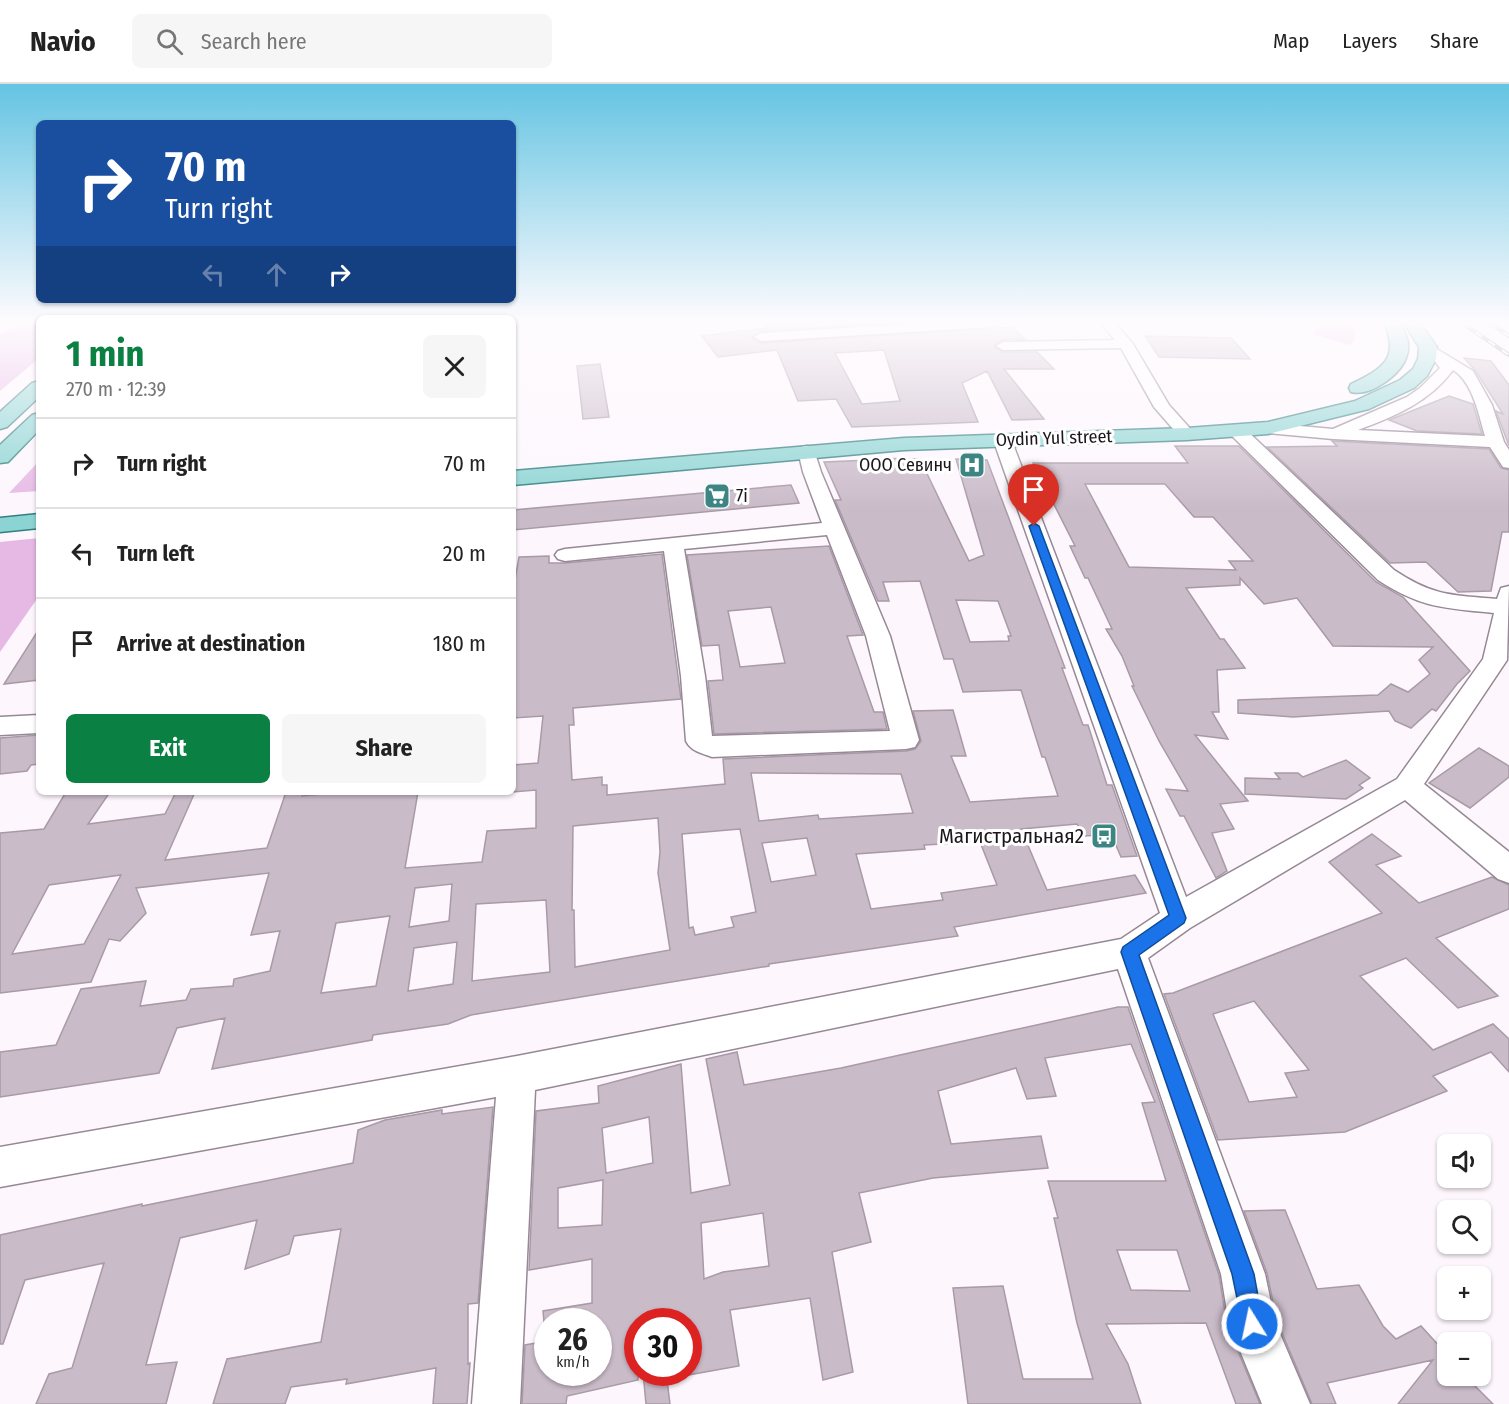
<!DOCTYPE html>
<html lang="en">
<head>
<meta charset="utf-8">
<style>
  body { margin:0; font-family:"Fira Sans Condensed",sans-serif; background:#f6f6f6; color:#222; height:100vh; display:flex; flex-direction:column; font-size:22px; white-space:nowrap }
  * { box-sizing:border-box; margin:0 }
  p { font-size:20px; color:#767676 }
  .icon { flex:none; width:33px; height:33px; fill:none; stroke:currentColor; stroke-width:2; stroke-linecap:round; stroke-linejoin:round }
  .map { position:relative; flex:1; overflow:hidden }
  .panel { position:absolute; left:36px; top:231px; width:480px; height:480px; display:flex; flex-direction:column; background:#fff; border-radius:9px; box-shadow:0 2px 4px #0004 }
  .panel>* { flex:none }
  .guide { position:absolute; left:36px; top:36px; width:480px; height:183px; border-radius:9px; box-shadow:0 2px 4px #0004; background:#1a4fa0; color:#fff; overflow:hidden }
  .fabs { position:absolute; left:1437px; top:1050px; display:grid; gap:12px }
  .fabs a { display:grid; place-items:center; width:54px; height:54px; border-radius:9px; background:#fff; box-shadow:0 2px 4px #0004; font-size:30px }
  .speed { position:absolute; left:534px; top:1224px; display:flex; gap:12px; font-size:30px; font-weight:700; text-align:center }
  .speed>* { display:grid; place-content:center; width:78px; height:78px; border-radius:50%; background:#fff; box-shadow:0 2px 4px #0004; line-height:1 }
  .speed small { font-size:15px; font-weight:400 }
  .speed .limit { border:9px solid #d22; background:#fff; color:#111 }
  .pin { position:absolute; display:grid; place-items:center; width:51px; height:51px; color:#fff; margin:-62px -26px; border-radius:50% 50% 50% 0; rotate:-45deg; box-shadow:0 0 6px #0007 }
  .pin .icon { rotate:45deg }
  .me { position:absolute; width:66px; margin:-33px; rotate:350deg; stroke-linejoin:round; filter:drop-shadow(0 0 4px #0008) }
  .turn { display:flex; align-items:center; gap:21px; height:126px; padding:0 30px; font-size:27px }
  .turn .icon { width:78px; height:78px; stroke-width:2.5 }
  .turn b { display:block; font-size:42px; line-height:51px }
  .lanes { display:flex; align-items:center; height:57px; padding:0 30px; background:#0003; justify-content:center; gap:30px; direction:ltr }
  .lanes .off { opacity:.35 }
  .round { display:grid; place-items:center; flex:none; width:63px; height:63px; border-radius:9px; background:#f6f6f6 }
  .summary { display:flex; align-items:center; justify-content:space-between; height:102px; padding:0 30px }
  h1 { font-size:36px; font-weight:700; line-height:45px; color:#0b8043 }
  .action { display:flex; gap:12px; margin-top:auto; padding:12px 30px }
  .action a { flex:1; height:69px; border-radius:9px; background:#0b8043; color:#fff; font-size:24px; font-weight:700; line-height:69px; text-align:center }
  .action a+a { background:#f6f6f6; color:#222 }
  ul { padding:0; list-style:none }
  li { display:flex; align-items:center; gap:18px; height:90px; padding:0 30px; border-top:2px solid #e0e0e0 }
  li div { flex:1 }
  li b { display:block; font-size:22px }
  li em { font-style:normal }
  header { display:flex; align-items:center; gap:36px; box-sizing:border-box; height:84px; padding:0 30px; background:#fff; border-bottom:2px solid #e0e0e0 }
  header strong { font-size:28px }
  nav { display:flex; gap:33px; margin-inline-start:auto; font-size:21px }
  .search { width:420px; height:54px; background:#f6f6f6; display:flex; align-items:center; gap:15px; box-sizing:border-box; padding:0 21px; border-radius:9px; color:#767676; font-size:22px }
  .map>svg:first-child { display:block }
  .green { fill:#e6b9e4 }
  .building { fill:#cabbc9; stroke:#a89aa7; stroke-width:1.5; fill-rule:evenodd }
  .lines { fill:none; stroke-linecap:round; stroke-linejoin:round }
  .minor-casing { stroke:#968895; stroke-width:3 }
  .major-casing { stroke:#327f7f; stroke-width:3 }
  .minor { fill:#fff; fill-rule:evenodd }
  .major { fill:#8cd4d3; fill-rule:evenodd }
  .rail-casing { stroke:#7e787e; stroke-width:4 }
  .rail { stroke:#fff; stroke-width:2; stroke-dasharray:8; stroke-linecap:butt }
  .route { fill:#1a73e8; stroke:#114b97; stroke-width:1.5 }
  .labels { text-anchor:middle; dominant-baseline:central; stroke-width:6; stroke-linejoin:round; paint-order:stroke }
  .far-street-label { font-size:18px; fill:#1b161b; stroke:#fff }
  .far-poi-label { font-size:18px; fill:#1b161b; stroke:#fff; text-anchor:end }
  .poi-label { font-size:21px; fill:#1b161b; stroke:#fff; text-anchor:end }
</style>
</head>
<body>
<header>
<strong>Navio</strong>
<div class="search"><svg class="icon" aria-label="search" viewBox="0 0 24 24"><circle cx="10" cy="10" r="6"/><path d="M15 15l6 6"/></svg>Search here</div>
<nav><a>Map</a><a>Layers</a><a>Share</a></nav>
</header>
<div class="map">
<svg width="1509" height="1320" viewBox="0 0 1509 1320">
  <rect width="100%" height="100%" fill="#fdf7fd"/>
  <!-- green -->
  <path class="green" d="M17,239H39V274L0,307V251Z
    M1317,239H1357L1354,257L1350,261L1313,250Z
    M39,377V407L9,409Z
    M39,454V512L0,568V458Z"/>
  <!-- building -->
  <path class="building" d="M765,239H891L761,247L752,254L761,259L1012,243L1025,255L1002,256L995,260V264L1003,268H1037L1054,285H1004L1044,335L1012,336L987,287L962,299L978,338L852,343L836,315L798,317L777,266L718,273L702,252L767,244ZM884,266L900,317L862,320L835,269Z
    M1145,252L1231,254L1250,275L1159,273Z
    M1464,274L1491,277L1509,301V362L1496,327L1503,330L1475,286Z
    M600,280L609,333L583,335L577,282Z
    M1449,312L1473,320L1482,350L1417,347L1389,336Z
    M1332,357L1489,365L1501,384L1509,386V448H1502L1491,507L1458,508L1426,478L1390,479L1267,363L1337,362Z
    M1175,362H1239L1376,498L1403,513L1470,587L1457,600L1436,627L1432,625L1411,644L1395,637L1389,627L1293,633L1238,629V616L1378,611L1391,600L1408,608L1430,590L1419,576L1433,563L1333,562L1297,514L1264,520L1240,494V501L1186,504L1220,555H1224L1245,584L1217,586L1219,628H1212L1228,655L1195,651L1248,717L1220,720L1234,745L1212,749L1227,787L1216,794L1184,732H1180L1166,705L1188,707L1159,657L1132,602H1134L1122,572L1106,545H1112L1088,494H1085L1070,462H1075L1033,379H1188ZM1085,400H1165L1194,433H1213L1253,477H1229L1236,486L1129,483Z
    M870,374L920,375L969,477L984,471L956,375L987,376L1065,584H1062L1083,641H1088L1107,701H1112L1137,772L1121,773L1111,750L1085,752L1077,740L1021,745L1047,806L1135,791L1146,809L954,843L958,852L769,880V882L471,931L448,940L373,951L372,956L212,985L225,934L177,944L159,989L0,1013V968L56,961L81,905L146,897L140,922L186,916L191,905L233,902L234,895L270,887L280,847L251,851L269,789L136,804L146,829L120,857L109,855L91,898L0,909V749L44,745L66,708H110L88,740L165,730L176,708H195L165,776L267,764L286,708H302V712L344,708H418L405,784L482,778L487,747L536,744V706L513,708V681L538,679L543,632L513,634V507L519,473L549,472V479H565L662,470L681,615L573,624L574,641H569L572,696L602,693V701H607V711L725,700L723,675L906,667L915,665L921,657L913,627L953,626L966,672H951L970,718L1058,712L1045,673H1042L1021,606L963,608L953,575H944L920,497L883,498L889,517H878L835,416H841L824,378L871,376ZM956,516L998,517L1011,552H1008L1009,557L970,558ZM751,689L901,690L913,729L819,735L818,731L759,737ZM658,734L660,768L658,789L670,866L575,883L574,826H572L573,742ZM740,745L756,828L731,833L734,843L695,851L693,843L689,844L682,750ZM807,754L816,791L771,798L762,759ZM980,758L997,801L941,809L943,816L871,825L856,770L925,765L924,761ZM121,791L84,860L12,870L49,801ZM452,800L449,837L409,843L415,804ZM546,816L550,888L472,897L476,820ZM390,832L376,902L321,909L336,839ZM457,858L453,900L408,907L414,864Z
    M791,401L799,419L513,446V426Z
    M829,462L863,551L847,552L874,628H883L887,645L714,650L708,597L723,596L719,561L702,562L687,471ZM771,523L785,579L740,583L728,527Z
    M39,545V596L4,600Z
    M39,651V680L31,681L27,687L0,690V654Z
    M1479,664L1509,682V693L1470,724L1429,699Z
    M1346,676L1370,694L1359,701L1363,704L1346,715L1245,710V694L1280,695L1275,689H1298L1303,693Z
    M1372,750L1401,772L1376,781L1419,819L1492,793L1509,801V825L1436,854L1498,912L1458,924L1406,874L1360,892L1433,966L1493,940L1509,955V988L1491,968L1433,992L1447,1007L1345,1048L1218,1056L1164,910L1173,909L1382,829L1329,778ZM1254,917L1309,986L1285,989L1297,1013L1249,1018L1213,930Z
    M1118,923H1128L1219,1191L1227,1241L1260,1320H1236L1206,1239L1106,1240L1128,1280L1141,1320H968L953,1204L1003,1202L1023,1295H1093L1077,1239L1054,1134H1058L1048,1097H1166L1142,1019L1155,1018L1131,960L1045,974L1056,1012L1027,1015L1016,984L938,1007L951,1060L1041,1052L1048,1084L933,1094L859,1109L871,1158L832,1168L853,1288L823,1296L810,1214L730,1226L739,1282L688,1291V1238H638V1296L567,1312L566,1320H522L525,1261L548,1257V1288H598V1238H544L543,1227L592,1219V1175L529,1186L536,1027L599,1019L598,1002L681,980L691,1109L730,1101L706,975L737,968L744,1001L841,984ZM649,1033L653,1079L606,1089L602,1044ZM603,1096L602,1141L558,1144V1104ZM763,1129L769,1182L723,1188L704,1195L701,1139ZM1117,1166H1177L1190,1207L1131,1206Z
    M493,1023L478,1219L468,1220V1280L470,1279L467,1320H433L436,1284L346,1300L347,1295L291,1303L285,1320H213L227,1275L321,1258L341,1145L294,1152L289,1170L245,1185L257,1136L180,1154L146,1281L177,1278L166,1320H36L49,1290L72,1284L104,1179L25,1196L3,1260H0V1151L142,1120V1122L353,1079L358,1046L385,1036L442,1026V1030Z
    M1285,1126L1317,1205L1359,1201L1383,1242L1396,1255L1421,1242L1442,1265L1448,1258V1292H1465L1493,1320H1398L1433,1276L1327,1299L1336,1320H1312L1277,1237L1267,1189L1244,1127Z
    M643,1288H666L670,1320H646Z"/>
  <g class="lines">
    <!-- minor casing -->
    <g class="minor-casing">
      <path id="minor" d="M927,239H999L992,243L761,257L754,253L761,249Z
        M1101,239H1115L1133,260L1169,321L1195,350L1193,354H1181L1154,323L1121,264L1003,266L996,262L1003,258L1115,256Z
        M1435,264L1473,287L1492,321L1504,358L1509,366V384L1503,383L1490,363L1333,355L1268,349L1260,344L1268,339L1333,345L1407,313L1420,304L1440,284L1428,268ZM1453,286C1473,298 1479,332 1485,352L1358,346C1396,332 1429,318 1453,286Z
        M1237,342L1243,343L1394,486C1433,512 1451,511 1497,515L1501,504L1509,502L1507,576L1424,700L1509,768V799L1498,795L1405,716L1190,844L1148,874L1265,1190L1275,1238L1310,1320H1262L1229,1240L1221,1190L1118,885L535,1006L520,1320H472L496,1013L0,1103V1063L517,972L1121,855L1160,829L993,355L996,351H1008L1011,355L1186,813L1397,695L1483,575L1494,529C1444,524 1421,524 1378,496L1231,351L1229,347Z
        M807,362L813,363L821,388L890,552L919,656L915,663L906,665L712,673C701,669 691,667 686,657L681,592L664,467L565,477L558,475L555,471L558,467L565,465L822,439L803,388L798,367L801,363ZM827,451L866,552L890,647L712,652L705,592L684,465Z
        M39,631V649L0,651V633Z"/>
    </g>
    <!-- major casing -->
    <g class="major-casing">
      <path id="major" d="M1384,239H1400C1405,249 1411,259 1407,271C1402,290 1371,313 1351,308L1349,304L1351,300C1382,285 1400,275 1384,239Z
        M1404,239H1420L1437,263L1436,275L1427,292L1414,304L1369,325L1268,350L1187,356L904,366L513,401V387L904,354L1187,344L1268,338L1355,317L1400,296L1413,285L1418,275L1419,263Z
        M39,297V313L7,343L0,345V328L32,299Z
        M39,329V346L8,378L0,379V361L32,331Z
        M39,430V444L0,448V434Z"/>
    </g>
    <!-- minor -->
    <use href="#minor" class="minor"/>
    <!-- major -->
    <use href="#major" class="major"/>
    <!-- rail casing -->
    <g class="rail-casing">
      <path id="rail" d="M1462,239L1509,271
        M1490,239L1509,252"/>
    </g>
    <!-- rail -->
    <use href="#rail" class="rail"/>
  </g>
  <!-- sky -->
  <linearGradient id="sky" x2="0" y2="1"><stop stop-color="#64c4e2"/><stop offset="0.56" stop-color="#fefbfe"/><stop offset="1" stop-color="#fefbfe" stop-opacity="0"/></linearGradient>
  <rect width="1509" height="424" fill="url(#sky)"/>
  <!-- route -->
  <path class="route" d="M1034,439L1039,442L1186,834L1184,839L1139,871L1254,1190L1263,1240L1260,1248L1252,1252L1244,1248L1232,1190L1121,868L1123,863L1169,831L1029,442Z"/>
  <!-- icons -->
  <defs>
    <g id="hospital-square" transform="scale(1.35)"><rect x="-9" y="-9" width="18" height="18" rx="4" fill="#3d8583" stroke="#fff"/><path d="M-5-5h3v3.5h4V-5h3V5h-3V1.5h-4V5h-3Z" fill="#fff"/></g>
    <g id="supermarket-square" transform="scale(1.35)"><rect x="-9" y="-9" width="18" height="18" rx="4" fill="#3d8583" stroke="#fff"/><path d="M-6-5.5h2.5l.6 2H6L4.5 2H-2.5L-4.4-4H-6ZM-1.5 3.2a1.3 1.3 0 1 0 .1 0ZM3 3.2a1.3 1.3 0 1 0 .1 0Z" fill="#fff"/></g>
    <g id="bus-square" transform="scale(1.35)"><rect x="-9" y="-9" width="18" height="18" rx="4" fill="#3d8583" stroke="#fff"/><path d="M-5-6H5V4H4V6H2V4H-2V6H-4V4H-5ZM-3.5-4V0h7V-4ZM-3.5 1.2v1.5H-2V1.2ZM2 1.2v1.5H3.5V1.2Z" fill="#fff"/></g>
  </defs>
  <g fill-rule="evenodd">
    <use href="#hospital-square" x="972" y="381"/>
    <use href="#supermarket-square" x="717" y="412"/>
    <use href="#bus-square" x="1104" y="752"/>
  </g>
  <g class="labels">
    <!-- far-street labels -->
    <g class="far-street-label">
      <text transform="translate(1054 354) rotate(-2)">Oydin Yul street</text>
    </g>
    <!-- far-poi labels -->
    <g class="far-poi-label">
      <text x="952" y="381">ООО Севинч</text>
      <text x="736" y="412" text-anchor="start">7i</text>
    </g>
    <!-- poi labels -->
    <g class="poi-label">
      <text x="1084" y="752">Магистральная2</text>
    </g>
  </g>
</svg>
<div class="fabs">
<a><svg class="icon" aria-label="sound" viewBox="0 0 24 24"><path d="M4 9h4l5-4v14l-5-4H4zM17 9q2 3 0 6"/></svg></a>
<a><svg class="icon" aria-label="search" viewBox="0 0 24 24"><circle cx="10" cy="10" r="6"/><path d="M15 15l6 6"/></svg></a>
<a>+</a>
<a>−</a>
</div>
<div class="speed"><div>26<small>km/h</small></div><div class="limit">30</div></div>
<div class="pin" style="left:1034px;top:442px;background:#d93025"><svg class="icon" aria-label="arrive" viewBox="0 0 24 24"><path d="M6 21V4h12l-3 4 3 4H6"/></svg></div>
<svg class="me" style="left:1252px;top:1240px" viewBox="-20 -20 40 40"><circle r="17" fill="#1a73e8" stroke="#fff" stroke-width="3"/><path d="M0-11L8 9 0 5-8 9z" fill="#fff"/></svg>
<div class="guide">
<div class="turn"><svg class="icon" aria-label="right" viewBox="0 0 24 24"><path d="M7 20v-9h11M14 6l5 5-5 5"/></svg><div><b>70 m</b>Turn right</div></div>
<div class="lanes"><svg class="icon off" aria-label="left" viewBox="0 0 24 24"><path d="M17 20v-9H6M10 6l-5 5 5 5"/></svg><svg class="icon off" aria-label="ahead" viewBox="0 0 24 24"><path d="M12 20V5M6 11l6-6 6 6"/></svg><svg class="icon" aria-label="right" viewBox="0 0 24 24"><path d="M7 20v-9h11M14 6l5 5-5 5"/></svg></div>
</div>
<section class="panel">
<div class="summary"><div><h1>1 min</h1><p>270 m · 12:39</p></div><a class="round"><svg class="icon" aria-label="close" viewBox="0 0 24 24"><path d="M6 6l12 12M18 6L6 18"/></svg></a></div>
<ul>
<li><svg class="icon" aria-label="right" viewBox="0 0 24 24"><path d="M7 20v-9h11M14 6l5 5-5 5"/></svg><div><b>Turn right</b></div><em>70 m</em></li>
<li><svg class="icon" aria-label="left" viewBox="0 0 24 24"><path d="M17 20v-9H6M10 6l-5 5 5 5"/></svg><div><b>Turn left</b></div><em>20 m</em></li>
<li><svg class="icon" aria-label="arrive" viewBox="0 0 24 24"><path d="M6 21V4h12l-3 4 3 4H6"/></svg><div><b>Arrive at destination</b></div><em>180 m</em></li>
</ul>
<div class="action"><a>Exit</a><a>Share</a></div>
</section>
</div>
</body>
</html>
